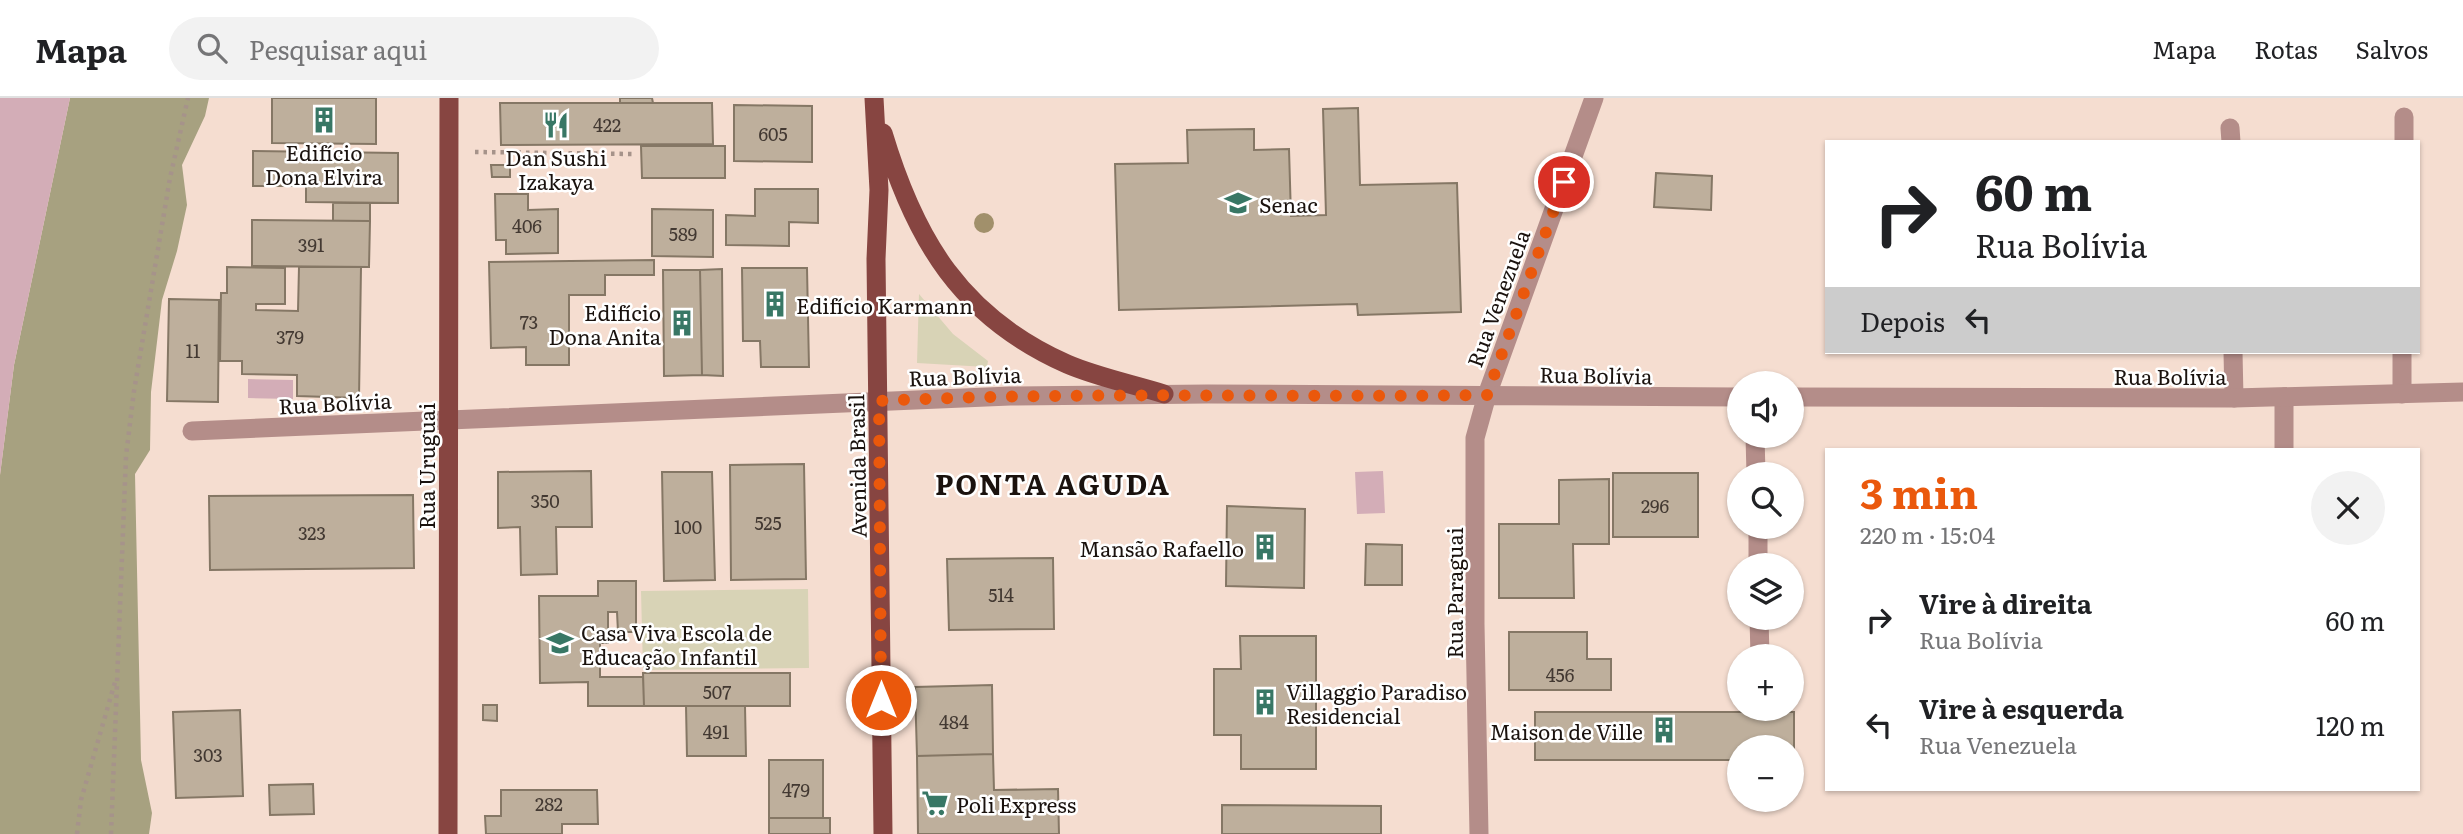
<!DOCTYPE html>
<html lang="pt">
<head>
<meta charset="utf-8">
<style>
  body { margin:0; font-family:Literata,serif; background:#f2f2f2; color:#202124; height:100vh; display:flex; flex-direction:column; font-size:26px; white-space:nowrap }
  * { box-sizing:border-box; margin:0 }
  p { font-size:23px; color:#757577 }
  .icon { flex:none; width:38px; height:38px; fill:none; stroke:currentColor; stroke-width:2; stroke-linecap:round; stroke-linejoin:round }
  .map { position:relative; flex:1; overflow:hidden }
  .drawer { position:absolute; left:1825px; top:350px; width:595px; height:343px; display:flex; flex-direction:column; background:#fff; border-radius:0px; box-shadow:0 2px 5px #0004 }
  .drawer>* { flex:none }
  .banner { position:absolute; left:1825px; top:42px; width:595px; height:214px; border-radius:0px; box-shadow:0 2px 5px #0004; background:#fff; color:#202124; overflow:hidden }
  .buttons { position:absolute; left:1727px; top:273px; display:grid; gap:14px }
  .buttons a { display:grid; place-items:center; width:77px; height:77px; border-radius:50%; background:#fff; box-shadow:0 2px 5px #0004; font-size:35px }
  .pin { position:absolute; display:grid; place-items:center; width:60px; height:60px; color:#fff; margin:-30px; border:4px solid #fff; border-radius:50%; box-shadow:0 2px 7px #0007 }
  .me { position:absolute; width:77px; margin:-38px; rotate:0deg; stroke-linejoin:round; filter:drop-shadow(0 0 5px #0008) }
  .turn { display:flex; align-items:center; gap:24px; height:147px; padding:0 35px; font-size:32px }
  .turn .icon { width:91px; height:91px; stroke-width:2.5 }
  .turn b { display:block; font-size:49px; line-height:60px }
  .then { display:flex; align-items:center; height:66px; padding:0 35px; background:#0003; gap:14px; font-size:26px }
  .round { display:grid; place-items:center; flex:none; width:74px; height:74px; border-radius:37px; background:#f2f2f2 }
  .overview { display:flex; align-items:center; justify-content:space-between; height:119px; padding:0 35px }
  h1 { font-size:42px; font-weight:700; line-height:52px; color:#ea580c }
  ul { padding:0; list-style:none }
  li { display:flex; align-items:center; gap:21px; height:105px; padding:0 35px }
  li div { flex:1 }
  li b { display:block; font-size:26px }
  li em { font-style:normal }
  header { display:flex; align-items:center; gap:42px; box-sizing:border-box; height:98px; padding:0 35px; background:#fff; border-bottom:2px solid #e0e0e0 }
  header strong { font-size:33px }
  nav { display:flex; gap:38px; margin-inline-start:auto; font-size:24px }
  .search { width:490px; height:63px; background:#f2f2f2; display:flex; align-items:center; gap:18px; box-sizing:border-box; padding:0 24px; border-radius:38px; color:#757577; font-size:26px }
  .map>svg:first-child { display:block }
  .green { fill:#d8d3b6 }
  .forest { fill:#a7a180 }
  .water { fill:#d3adb7 }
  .building { fill:#beaf9c; stroke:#857765; stroke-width:2 }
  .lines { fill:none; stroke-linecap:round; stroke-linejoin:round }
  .path { stroke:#a6938a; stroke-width:4.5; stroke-dasharray:3.5 5; stroke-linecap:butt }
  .minor { stroke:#b48d89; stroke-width:19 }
  .tertiary { stroke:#b48d89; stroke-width:19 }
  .primary { stroke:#874541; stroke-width:19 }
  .tree { fill:#a1906b }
  .route { stroke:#ea580c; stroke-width:12; stroke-dasharray:0 21.6 }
  .labels { text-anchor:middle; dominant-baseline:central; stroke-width:5; stroke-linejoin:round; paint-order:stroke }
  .number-label { font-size:18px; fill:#433932 }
  .poi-label { font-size:21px; fill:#1a120e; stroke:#fff; text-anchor:start }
  .street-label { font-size:21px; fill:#1a120e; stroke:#fff }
  .district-label { font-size:28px; font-weight:bold; letter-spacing:2px; fill:#1a120e; stroke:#fff }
</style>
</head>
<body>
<header>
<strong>Mapa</strong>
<div class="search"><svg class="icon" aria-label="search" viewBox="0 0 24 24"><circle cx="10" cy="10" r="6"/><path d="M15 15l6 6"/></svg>Pesquisar aqui</div>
<nav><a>Mapa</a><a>Rotas</a><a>Salvos</a></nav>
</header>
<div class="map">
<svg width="2463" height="736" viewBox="0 0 2463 736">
  <rect width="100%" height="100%" fill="#f5ddd0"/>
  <!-- green -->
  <path class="green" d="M919,196L953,236L988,263L987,269L917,265Z
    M808,491L809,570L643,572L641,493Z"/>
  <!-- forest -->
  <path class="forest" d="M70,0H209L205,18L182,67L187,107L177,153L162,202L151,294L150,352L135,376L141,662L152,715L149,736H0V377L14,267Z"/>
  <!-- water -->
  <path class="water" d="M0,0H70L14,267L0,377Z
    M248,281L293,282V301L248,300Z
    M1383,373L1385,415L1357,416L1355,374Z"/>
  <!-- building -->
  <path class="building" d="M272,0H376V46L272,45Z
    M620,0H652L653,5H620Z
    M500,5H712L713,46L501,47Z
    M734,7L812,8V64L734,63Z
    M1358,10L1360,87L1457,85L1461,214L1358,217L1357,206L1119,212L1115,66L1188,65L1187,32L1254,31V52L1289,51L1291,118L1326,117L1323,11Z
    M641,48H725V80H642Z
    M253,53L398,55V105L306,104V88H253Z
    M491,67H510V79H492Z
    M1656,75L1712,78L1711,112L1654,109Z
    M755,91H818V125L789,124V148L726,147V117L755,118Z
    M495,96H528V112L558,111V155L506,156V142H496Z
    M333,105H370V123H333Z
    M652,111L713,112V159L652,158Z
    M252,122L370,123L369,169L252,168Z
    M654,162V177H605V197H569V267H526V249L491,250L489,164Z
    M227,169L285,170V206H256V212L298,213L299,169H361L359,300L297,298V277L242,276V263H220L221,195H227Z
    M742,170H807L809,269H761L760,243H743Z
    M722,171L723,278L702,277L700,172Z
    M663,172H700L702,277L664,278Z
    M169,201L219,202L218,304L167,303Z
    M804,366L806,481L731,482L730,367Z
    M591,373L592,429H556L557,476L521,477L520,429L498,430V374Z
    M662,374H712L715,482L664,483Z
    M1613,375H1698V439H1613Z
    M1609,381V446H1573L1574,500H1499V426H1559V382Z
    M413,397L414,470L210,472L209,398Z
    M1227,408L1305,411L1304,490L1226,488Z
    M1366,446L1402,447V487H1365Z
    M1053,460L1054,531L949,532L947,461Z
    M598,483H636V534H618L617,514H608V545H600V579H643L644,608H588V584L540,585L539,498H598Z
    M1509,534H1587V561H1611V592H1509Z
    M1240,538H1316V671H1241V637H1214V571H1241Z
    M643,575H790V608H644Z
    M992,587L993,656L917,658L915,589Z
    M483,607H497V623L483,622Z
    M686,608H745L746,658H687Z
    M240,612L243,698L176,700L173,614Z
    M1535,614H1794V662H1792V649H1740V662H1535Z
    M993,656L994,692L1058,691L1059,736H918L917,658Z
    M769,662H823V720H769Z
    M313,686L314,716L270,717L269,687Z
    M501,692H597L598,726H562V736H486L485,718H501Z
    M1222,707L1381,708V736H1222Z
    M769,720H830V736H769Z"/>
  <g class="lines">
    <!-- path -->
    <path class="path" d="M475,54L632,56
      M77,736L81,702L115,584
      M111,736L126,358L134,293L170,80L188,0"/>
    <!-- minor -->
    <path class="minor" d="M2230,30L2231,44
      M2404,44V19
      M2233,254L2234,300
      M2402,296V254
      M1487,297L1594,0
      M2284,299V352
      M192,333L449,322
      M1755,338L1756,376
      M1758,429V467
      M1759,520L1760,558"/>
    <!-- tertiary -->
    <path class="tertiary" d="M1792,299L2234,300L2463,294
      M449,322L1010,298L1208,296L1740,299
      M1479,736L1475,526V340L1487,297"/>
    <!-- primary -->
    <path class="primary" d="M874,0L879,92L876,161L883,736
      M883,35C915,142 961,219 1067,266C1097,279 1132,286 1164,296
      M448,736L449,0"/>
  </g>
  <!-- trees -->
  <circle class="tree" cx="984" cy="125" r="10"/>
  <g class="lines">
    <!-- route -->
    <path class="route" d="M881,602L879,303C1081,293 1284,300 1487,297L1564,84"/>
  </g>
  <!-- icons -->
  <defs>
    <g id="building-bare" transform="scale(2.1)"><path d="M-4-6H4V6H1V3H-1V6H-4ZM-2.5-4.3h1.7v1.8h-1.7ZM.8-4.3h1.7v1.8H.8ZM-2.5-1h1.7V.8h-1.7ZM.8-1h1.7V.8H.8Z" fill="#387765" stroke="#fff" stroke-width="2.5" paint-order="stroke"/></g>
    <g id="restaurant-bare" transform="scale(2.1)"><path d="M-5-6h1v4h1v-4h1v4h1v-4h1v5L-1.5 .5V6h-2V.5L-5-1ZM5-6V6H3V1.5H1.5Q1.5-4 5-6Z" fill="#387765" stroke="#fff" stroke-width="2.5" paint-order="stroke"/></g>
    <g id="university-bare" transform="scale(2.1)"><path d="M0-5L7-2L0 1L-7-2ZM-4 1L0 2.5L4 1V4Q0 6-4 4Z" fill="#387765" stroke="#fff" stroke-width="2.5" paint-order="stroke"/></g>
    <g id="school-bare" transform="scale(2.1)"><path d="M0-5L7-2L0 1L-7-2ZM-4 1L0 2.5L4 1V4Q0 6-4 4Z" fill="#387765" stroke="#fff" stroke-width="2.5" paint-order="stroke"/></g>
    <g id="supermarket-bare" transform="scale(2.1)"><path d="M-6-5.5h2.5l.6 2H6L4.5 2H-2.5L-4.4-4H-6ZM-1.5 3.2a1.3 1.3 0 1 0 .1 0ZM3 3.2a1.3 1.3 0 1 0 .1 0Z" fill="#387765" stroke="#fff" stroke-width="2.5" paint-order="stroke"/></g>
  </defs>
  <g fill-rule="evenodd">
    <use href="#building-bare" x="324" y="22"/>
    <use href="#restaurant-bare" x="556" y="27"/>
    <use href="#university-bare" x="1238" y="105"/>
    <use href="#building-bare" x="775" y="206"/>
    <use href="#building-bare" x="682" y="225"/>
    <use href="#building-bare" x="1265" y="449"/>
    <use href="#school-bare" x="560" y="545"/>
    <use href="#building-bare" x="1265" y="604"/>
    <use href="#building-bare" x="1664" y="632"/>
    <use href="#supermarket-bare" x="935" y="705"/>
  </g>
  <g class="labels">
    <!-- number labels -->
    <g class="number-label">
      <text x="607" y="26">422</text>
      <text x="773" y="35">605</text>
      <text x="527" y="127">406</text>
      <text x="683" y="135">589</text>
      <text x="311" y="146">391</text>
      <text x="529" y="223">73</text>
      <text x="290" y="238">379</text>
      <text x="193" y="252">11</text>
      <text x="545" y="402">350</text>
      <text x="1655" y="407">296</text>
      <text x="768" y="424">525</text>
      <text x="688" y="428">100</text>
      <text x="312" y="434">323</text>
      <text x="1001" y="496">514</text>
      <text x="1560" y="576">456</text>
      <text x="717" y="593">507</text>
      <text x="954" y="623">484</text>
      <text x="716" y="633">491</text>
      <text x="208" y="656">303</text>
      <text x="796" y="691">479</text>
      <text x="549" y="705">282</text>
    </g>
    <!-- poi labels -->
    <g class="poi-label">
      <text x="324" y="53" text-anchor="middle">Edifício<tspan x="324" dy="24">Dona Elvira</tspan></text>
      <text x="556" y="58" text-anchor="middle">Dan Sushi<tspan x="556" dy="24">Izakaya</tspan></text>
      <text x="1259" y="105">Senac</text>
      <text x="796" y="206">Edifício Karmann</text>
      <text x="661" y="213" text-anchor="end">Edifício<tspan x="661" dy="24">Dona Anita</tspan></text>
      <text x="1244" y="449" text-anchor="end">Mansão Rafaello</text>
      <text x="581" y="533">Casa Viva Escola de<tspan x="581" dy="24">Educação Infantil</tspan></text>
      <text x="1286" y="592">Villaggio Paradiso<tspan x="1286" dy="24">Residencial</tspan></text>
      <text x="1643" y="632" text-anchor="end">Maison de Ville</text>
      <text x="956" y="705">Poli Express</text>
    </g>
    <!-- street labels -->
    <g class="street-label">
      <text transform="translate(1497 200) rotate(-70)">Rua Venezuela</text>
      <text transform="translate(1596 276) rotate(1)">Rua Bolívia</text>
      <text transform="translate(965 277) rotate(-2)">Rua Bolívia</text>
      <text x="2170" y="277">Rua Bolívia</text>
      <text transform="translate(335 304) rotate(-3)">Rua Bolívia</text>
      <text transform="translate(425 368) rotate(-90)">Rua Uruguai</text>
      <text transform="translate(856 368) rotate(-91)">Avenida Brasil</text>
      <text transform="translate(1453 495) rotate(-90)">Rua Paraguai</text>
    </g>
    <!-- district labels -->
    <g class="district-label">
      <text x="1053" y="385">PONTA AGUDA</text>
    </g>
  </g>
</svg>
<div class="buttons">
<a><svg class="icon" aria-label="sound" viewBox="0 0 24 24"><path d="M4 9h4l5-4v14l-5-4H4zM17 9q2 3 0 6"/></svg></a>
<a><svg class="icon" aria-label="search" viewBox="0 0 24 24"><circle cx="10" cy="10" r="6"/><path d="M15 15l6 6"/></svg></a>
<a><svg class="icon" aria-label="layers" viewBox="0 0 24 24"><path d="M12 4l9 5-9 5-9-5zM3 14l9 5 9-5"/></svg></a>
<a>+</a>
<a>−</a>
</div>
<div class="pin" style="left:1564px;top:84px;background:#d93025"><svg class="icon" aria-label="arrive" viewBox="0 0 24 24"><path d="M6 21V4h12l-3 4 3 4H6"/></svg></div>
<svg class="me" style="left:881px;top:602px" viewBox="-20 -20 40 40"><circle r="17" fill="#ea580c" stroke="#fff" stroke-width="3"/><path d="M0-11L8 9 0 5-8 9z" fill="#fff"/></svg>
<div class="banner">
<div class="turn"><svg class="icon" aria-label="right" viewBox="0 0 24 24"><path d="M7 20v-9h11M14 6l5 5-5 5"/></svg><div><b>60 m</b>Rua Bolívia</div></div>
<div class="then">Depois<svg class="icon" aria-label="left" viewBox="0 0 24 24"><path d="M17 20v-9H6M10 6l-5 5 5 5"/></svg></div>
</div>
<section class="drawer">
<div class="overview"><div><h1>3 min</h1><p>220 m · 15:04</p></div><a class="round"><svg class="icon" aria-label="close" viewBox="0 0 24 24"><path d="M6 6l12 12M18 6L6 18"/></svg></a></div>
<ul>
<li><svg class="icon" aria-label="right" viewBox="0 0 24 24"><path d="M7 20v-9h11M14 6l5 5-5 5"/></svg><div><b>Vire à direita</b><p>Rua Bolívia</p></div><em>60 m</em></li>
<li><svg class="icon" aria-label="left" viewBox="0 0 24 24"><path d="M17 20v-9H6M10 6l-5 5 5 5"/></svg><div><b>Vire à esquerda</b><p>Rua Venezuela</p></div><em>120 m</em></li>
</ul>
</section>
</div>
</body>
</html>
